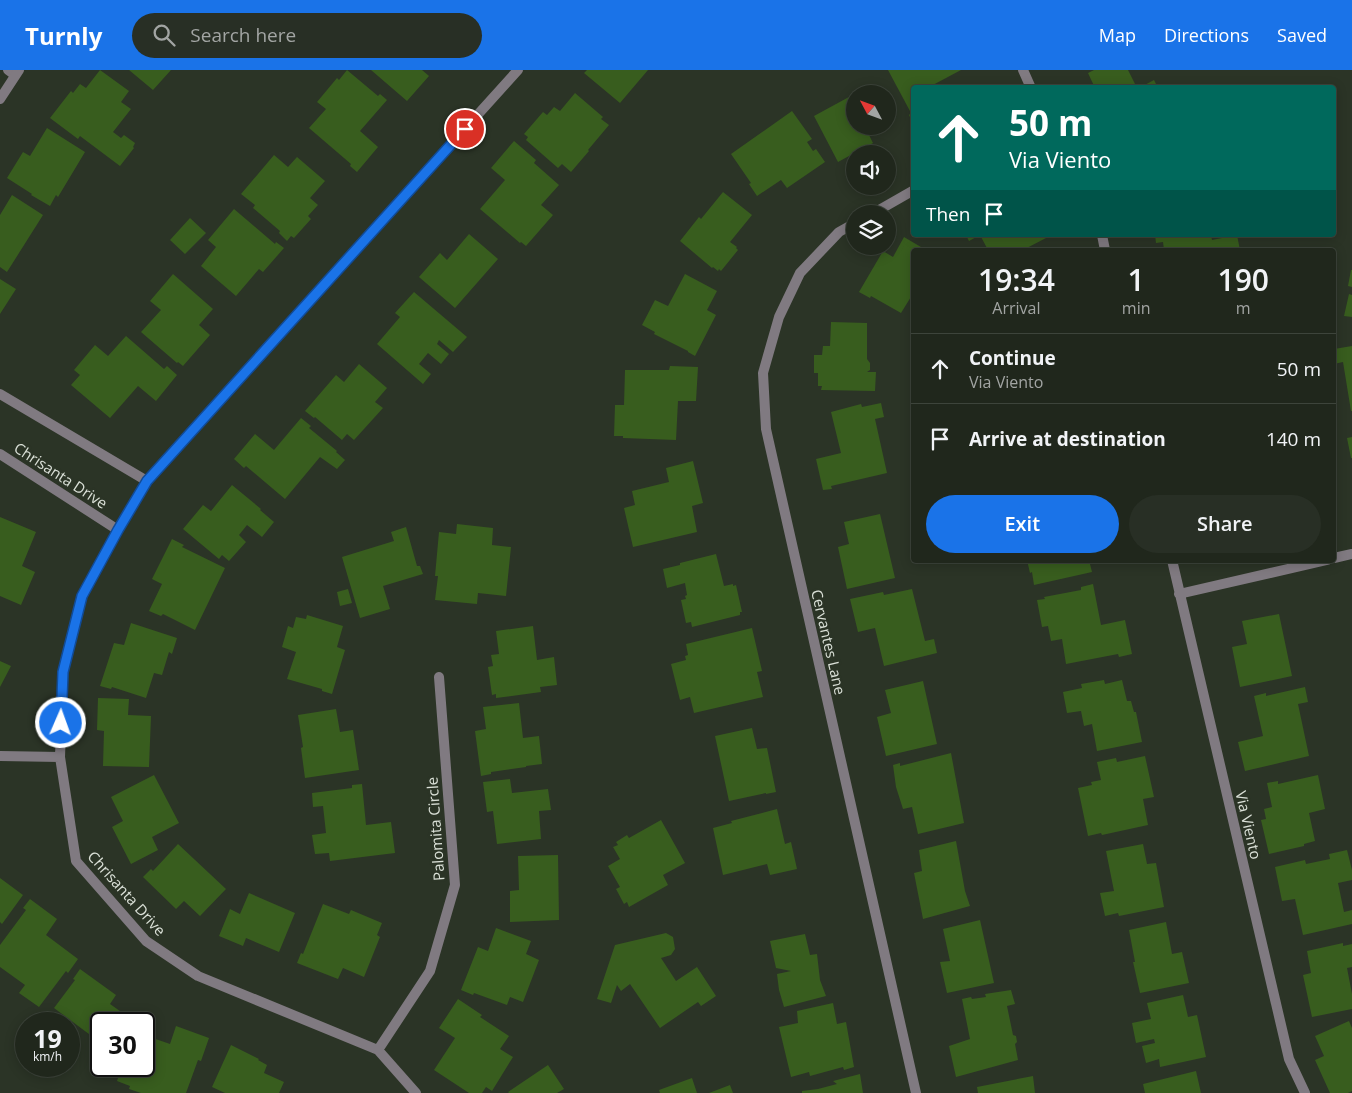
<!DOCTYPE html>
<html lang="en">
<head>
<meta charset="utf-8">
<style>
  body { margin:0; font-family:"Open Sans",sans-serif; background:#282f25; color:#f1f3f6; height:100vh; display:flex; flex-direction:column; font-size:19px; white-space:nowrap }
  * { box-sizing:border-box; margin:0 }
  p { font-size:16px; color:#a2a5a3 }
  .icon { flex:none; width:28px; height:28px; fill:none; stroke:currentColor; stroke-width:2; stroke-linecap:round; stroke-linejoin:round }
  .map { position:relative; flex:1; overflow:hidden }
  .side { position:absolute; left:911px; top:178px; width:425px; height:315px; display:flex; flex-direction:column; background:#20271c; border-radius:5px; box-shadow:0 2px 12px #0003,0 0 0 1px #3d443b }
  .side>* { flex:none }
  .banner { position:absolute; left:911px; top:15px; width:425px; height:152px; border-radius:5px; box-shadow:0 2px 12px #0003,0 0 0 1px #3d443b; background:#00695c; color:#fff; overflow:hidden }
  .needle { width:32px; rotate:311deg }
  .fabs { position:absolute; left:846px; top:15px; display:grid; gap:10px }
  .fabs a { display:grid; place-items:center; width:50px; height:50px; border-radius:50%; background:#20271c; box-shadow:0 2px 12px #0003,0 0 0 1px #3d443b; font-size:25px }
  .speed { position:absolute; left:15px; top:942px; display:flex; gap:10px; font-size:25px; font-weight:700; text-align:center }
  .speed>* { display:grid; place-content:center; width:65px; height:65px; border-radius:50%; background:#20271c; box-shadow:0 2px 12px #0003,0 0 0 1px #3d443b; line-height:1 }
  .speed small { font-size:12px; font-weight:400 }
  .speed .limit { border:2px solid #111; border-radius:8px; background:#fff; color:#111 }
  .pin { position:absolute; display:grid; place-items:center; width:42px; height:42px; color:#fff; margin:-21px; border:2px solid #fff; border-radius:50%; box-shadow:0 1px 5px #0007 }
  .me { position:absolute; width:55px; margin:-28px; rotate:2deg; stroke-linejoin:round; filter:drop-shadow(0 0 4px #0008) }
  .turn { display:flex; align-items:center; gap:18px; height:105px; padding:0 15px; font-size:22px }
  .turn .icon { width:65px; height:65px; stroke-width:2.5 }
  .turn b { display:block; font-size:35px; line-height:42px }
  .then { display:flex; align-items:center; height:48px; padding:0 15px; background:#0003; gap:10px; font-size:19px }
  .eta { display:flex; justify-content:space-evenly; align-items:center; height:85px; text-align:center }
  .eta b { font-size:30px; font-weight:600; line-height:35px }
  .action { display:flex; gap:10px; margin-top:auto; padding:10px 15px }
  .action a { flex:1; height:58px; border-radius:30px; background:#1a73e8; color:#fff; font-size:20px; font-weight:600; line-height:58px; text-align:center }
  .action a+a { background:#282f25; color:#f1f3f6 }
  ul { padding:0; list-style:none }
  li { display:flex; align-items:center; gap:15px; height:70px; padding:0 15px; border-top:1px solid #3d443b }
  li div { flex:1 }
  li b { display:block; font-size:19px }
  li em { font-style:normal }
  header { display:flex; align-items:center; gap:30px; box-sizing:border-box; height:70px; padding:0 25px; background:#1a73e8; color:#fff }
  header strong { font-size:24px }
  nav { display:flex; gap:28px; margin-inline-start:auto; font-size:18px }
  .search { width:350px; height:45px; background:#282f25; display:flex; align-items:center; gap:12px; box-sizing:border-box; padding:0 18px; border-radius:28px; color:#a2a5a3; font-size:19px }
  .map>svg:first-child { display:block }
  .building { fill:#385d1e }
  .lines { fill:none; stroke-linecap:round; stroke-linejoin:round }
  .minor { stroke:#807a81; stroke-width:10 }
  .tertiary { stroke:#807a81; stroke-width:10 }
  .route-casing { stroke:#114b97; stroke-width:12 }
  .route { stroke:#1a73e8; stroke-width:9 }
  .labels { text-anchor:middle; dominant-baseline:central; stroke-width:5; stroke-linejoin:round; paint-order:stroke }
  .street-label { font-size:15px; fill:#dbe1d8; stroke:#2b3426 }
</style>
</head>
<body>
<header>
<strong>Turnly</strong>
<div class="search"><svg class="icon" aria-label="search" viewBox="0 0 24 24"><circle cx="10" cy="10" r="6"/><path d="M15 15l6 6"/></svg>Search here</div>
<nav><a>Map</a><a>Directions</a><a>Saved</a></nav>
</header>
<div class="map">
<svg width="1352" height="1023" viewBox="0 0 1352 1023">
  <rect width="100%" height="100%" fill="#2b3426"/>
  <!-- building -->
  <path class="building" d="M100,0L129,21L121,32L131,39L113,62L121,68L124,65L135,73L133,77L134,78L120,96L80,66L78,69L50,48L71,21L73,23L80,14L86,18Z
    M129,0H171L153,20Z
    M347,0L378,26L380,24L387,30L360,61L378,77L357,102L350,96L351,94L309,58L326,39L317,32L337,8L339,10Z
    M371,0H422L429,6L407,31Z
    M587,0H648L620,33L584,3Z
    M888,0H961L931,16L932,18H914V55L909,45L911,43Z
    M1094,0H1128L1137,18H1095L1088,3Z
    M1154,10L1158,18H1139Z
    M871,15L876,24H855V56H876L867,61L873,73L838,92L814,46Z
    M575,23L603,47L601,49L609,55L588,80L589,81L571,102L562,94L558,98L526,70L528,67L524,64L543,42L547,45L554,37L560,41Z
    M792,41L812,69L807,72L813,81L816,79L825,92L787,118L781,110L757,126L749,114L751,113L731,84Z
    M47,58L85,82L58,127L56,125L50,136L31,125L32,124L7,108L23,82L30,86Z
    M514,71L536,90L534,93L559,115L541,135L553,145L526,176L521,172L520,173L480,139L505,110L491,98Z
    M274,85L288,97L297,87L325,111L310,128L318,135L308,146L311,149L294,168L291,166L287,171L279,163L280,161L253,138L255,135L241,124Z
    M723,122L752,145L730,172L737,177L736,178L738,180L721,201L719,199L718,201L713,197L712,198L680,171L699,147L701,149Z
    M12,125L43,145L7,202L0,197V145Z
    M234,139L275,174L276,172L284,178L263,202L259,199L236,226L201,196L216,177L208,170Z
    M190,148L206,163L185,184L170,170Z
    M469,164L498,189L455,238L419,207L440,183L447,190Z
    M966,165H1044L1046,168L1023,180H988L980,165L969,171Z
    M1155,165H1211L1212,170L1237,165L1240,180H1164L1163,172L1156,173Z
    M904,167L926,180H914V222L901,243L871,226L870,228L859,222L883,181L893,187Z
    M1351,200H1352V217L1348,216Z
    M173,204L213,239L199,255L210,265L183,296L178,292L177,293L141,262L161,240L150,231Z
    M685,204L717,221L707,240L716,245L695,286L688,282V281L654,264L655,262L642,255L655,230L668,236Z
    M0,209L16,219L0,244Z
    M414,222L467,267L453,282L439,270L437,274L449,284L441,294L428,283L419,294L431,304L423,314L377,274L400,247L395,243Z
    M1349,224L1352,225V247L1344,246Z
    M831,252L867,253V289L870,293V300L867,302H876L875,321L821,320L822,316H818V303H814V285H822L823,276H830Z
    M126,266L164,299L167,296L177,305L156,331L138,316L110,348L71,315L80,305L74,300L95,275L108,286Z
    M1352,276V341H1351L1343,292L1334,294V279Z
    M359,294L387,318L375,332L383,338L354,370L347,364L342,370L315,347L314,348L305,341L336,305L344,312Z
    M670,296L698,297L696,331H678L676,370L623,368V366H614L615,335H624L625,300H669Z
    M881,333L884,347L875,349L887,403L831,416L832,419L823,420L816,389L841,383L831,342L861,334L862,337Z
    M301,348L311,356L309,358L337,381L336,382L345,390L337,399L320,387L285,429L246,396L244,398L234,389L255,364L274,380Z
    M1352,367V388H1351L1347,368Z
    M693,391L703,433L692,436L697,462L633,477L624,438L635,435L632,421L669,412L666,398Z
    M232,415L261,439L260,440L274,452L262,467L247,455L239,465L246,472L229,491L222,485L219,489L183,459L203,435L211,441Z
    M880,444L895,508L847,519L838,477L849,474L844,452Z
    M0,447L36,462L22,496L35,502L21,535L0,526Z
    M457,454L493,458L492,475L511,477L506,526L478,523L477,534L435,530L438,506H435L439,462L456,464Z
    M406,457L417,496H420L423,504L383,516L390,539L360,548L342,487L394,471L391,462Z
    M172,469L184,475L182,477L225,498L195,560L163,544L161,546L149,541L162,514L152,509Z
    M716,484L724,516L733,514V516L736,515L742,542H740V545L692,557L691,552L686,553L681,530L686,529L685,526L687,525L685,513L667,518L663,499L680,495V493Z
    M1027,490H1089L1092,502L1034,515L1032,502L1030,503Z
    M1093,514L1101,555L1125,550L1132,584L1119,587L1118,584L1066,594L1062,569L1051,571L1048,556L1042,557L1037,530L1045,529L1044,527L1081,520V517Z
    M348,519L352,533L340,536L337,522Z
    M912,519L925,571L934,569L937,583L884,596L875,558L858,562L850,529L883,522L884,525Z
    M1279,544L1292,606L1240,617L1232,577L1247,574L1242,551Z
    M307,545L343,556L337,577L345,580L332,624L322,621V619L287,609L296,582L282,577L288,556L293,558L296,547L306,549Z
    M131,553L177,568L172,584L169,582L162,605L154,603L146,628L112,617L111,619L100,616L114,573L124,575Z
    M533,556L537,590L554,587L557,615L540,617L541,622L496,628V624L492,625L488,597L493,596L491,585L499,584L496,561Z
    M752,558L762,601L757,602L763,627L694,643L690,627L680,630L671,594L686,590L685,586L688,585L686,574Z
    M0,591L11,596L0,617Z
    M1104,610L1105,614L1122,610L1127,631H1131L1134,642H1136L1142,672L1097,681L1092,654L1084,656L1081,641L1067,643L1063,622L1082,618L1081,614Z
    M923,611L937,674L886,686L877,647L891,643L885,620Z
    M1305,617L1308,632L1298,634L1309,686L1245,701L1238,672L1263,666L1254,626L1266,623V626Z
    M98,628L129,629L128,645L151,646L149,697L103,696L104,661L97,660Z
    M519,633L523,668L539,666L542,694L526,696V697L491,702V704L481,706L475,661L486,659L483,637Z
    M336,639L340,662L353,660L359,700L305,708L301,678L303,677L298,645Z
    M752,658L757,679L767,678L776,722L766,724V723L729,731L715,666Z
    M951,683L964,753L918,764L912,737L903,739L896,717L893,695L900,693V696Z
    M1145,686L1154,727L1143,729L1148,755L1102,765L1101,763L1088,766L1078,718L1092,715L1091,712L1101,710L1097,692L1116,688L1117,692Z
    M154,705L179,753L152,767L158,780L131,794L112,757L123,751L111,727Z
    M1318,705L1325,739L1309,743L1315,771L1304,774V776L1269,784L1261,750L1266,749L1264,739L1272,737L1267,713L1278,711V714Z
    M510,709L512,723L548,719L551,740L539,741L541,769L497,774L493,741L487,742L483,712Z
    M362,714L366,755L391,752L395,783L330,791L329,783L315,784L312,765L326,763L323,736L313,737L312,723L352,718V715Z
    M777,739L785,774L791,772L797,799L770,805L767,794L723,805L713,758L732,753L731,751Z
    M661,750L685,793L663,805L668,815L629,837L627,832L624,834L616,819L620,817L608,796L620,789L613,777L618,775L616,772L627,765L629,768Z
    M956,771L965,821L970,836L923,849L914,803L922,801L919,780Z
    M178,774L226,819L200,846L184,831L176,839L143,807L151,799L153,801Z
    M1143,774L1147,794L1156,793L1164,837L1119,846L1118,843L1105,846L1100,823L1114,821L1106,781Z
    M1347,780L1352,800V810L1338,813L1344,842L1352,840V854L1303,865L1295,829L1282,831L1275,797L1305,790L1306,794L1330,789L1329,784Z
    M558,785L559,850L510,852V821L519,820L518,786Z
    M0,808L23,825L2,854L0,852Z
    M249,823L295,843L279,882L246,868L243,876L219,866L230,839L240,844Z
    M30,829L57,849L46,865L78,889L68,903L66,901L39,937L19,923L25,915L0,897V875L26,840L23,838Z
    M323,834L349,844L351,840L382,853L377,865L380,867L364,907L343,898L338,909L297,893L301,883L303,884Z
    M980,850L994,913L947,923L940,892L950,891L943,859Z
    M1166,852L1172,884L1182,882L1189,913L1140,923L1133,892H1135L1129,860Z
    M496,858L531,871L526,884L539,890L523,932L510,927L507,935L474,923L473,925L461,920L478,877L488,881Z
    M666,863L673,867L675,879L671,885L661,888L676,911L697,897L716,926L701,936L698,932L660,958L630,914L621,921L617,915L611,933L597,929L615,875Z
    M805,864L810,885L817,884L820,910L826,926L784,937L779,920L777,904L791,901L776,898L770,871Z
    M1343,873V876L1352,874V897L1347,898L1352,924V939L1312,947L1303,905L1311,903L1307,881Z
    M80,899L116,925L110,934L127,946L122,954H101V973L54,938L75,910L73,909Z
    M1011,920L1015,934L1007,936L1013,965L1016,966L1017,972L1015,974L1018,990L956,1007L949,976L970,969L962,929L971,927L972,929L986,927L985,924Z
    M1183,925L1188,947L1197,945L1206,987L1160,997L1159,989L1146,993L1142,976L1155,973L1154,969L1136,973L1132,953L1151,949L1147,933Z
    M458,929L482,945L480,947L509,966L500,979L513,987L492,1021L486,1017L482,1023H469L434,1000L455,968L439,958Z
    M833,933L837,954L846,952L854,997L844,1000L843,997L810,1006L809,1002L791,1007L779,957L798,953L797,941Z
    M1349,951L1352,958V1021L1348,1023H1330L1315,990L1324,986L1315,966Z
    M176,956L209,968L201,991L198,990L186,1023H141L129,1019L130,1016L117,1011L122,996H144V965L170,974Z
    M231,975L259,989L258,990L267,995L264,1003L284,1012L279,1023H225L212,1017Z
    M548,995L564,1019L557,1023H509L508,1022Z
    M1196,1001L1201,1023H1145L1143,1014Z
    M860,1004L863,1023H802V1021L818,1019L837,1014L833,1011Z
    M1033,1006L1035,1023H978L977,1017Z
    M692,1008L697,1023H660L659,1020Z
    M730,1015L733,1023H709Z"/>
  <g class="lines">
    <!-- minor -->
    <path class="minor" d="M8,0L15,5
      M1023,0L1031,18
      M872,144L914,120
      M855,153L839,162L800,203L779,247L763,303L766,359L916,1023
      M1102,165L1105,180
      M1334,488L1352,484
      M1172,490L1289,989L1305,1023
      M1179,524L1327,490
      M0,686L60,687
      M378,980L430,901L455,815L439,607
      M416,1023L378,980L198,906L146,871L76,791L60,687L63,602L82,526L118,460L147,411L518,0"/>
    <!-- tertiary -->
    <path class="tertiary" d="M0,29L19,0
      M0,324L147,411
      M0,384L118,460"/>
  </g>
  <g class="lines">
    <!-- route casing -->
    <g class="route-casing">
      <path id="route" d="M61,653L63,602L82,526L118,460L147,411L465,59"/>
    </g>
    <!-- route -->
    <use href="#route" class="route"/>
  </g>
  <g class="labels">
    <!-- street labels -->
    <g class="street-label">
      <text transform="translate(61 405) rotate(33)">Chrisanta Drive</text>
      <text transform="translate(829 572) rotate(77)">Cervantes Lane</text>
      <text transform="translate(1249 755) rotate(77)">Via Viento</text>
      <text transform="translate(435 759) rotate(-94)">Palomita Circle</text>
      <text transform="translate(127 823) rotate(48)">Chrisanta Drive</text>
    </g>
  </g>
</svg>
<div class="fabs">
<a><svg class="needle" viewBox="-14 -14 28 28"><path d="M0-13l5 13h-10z" fill="#e53935"/><path d="M0 13l5-13h-10z" fill="#a2a5a3"/></svg></a>
<a><svg class="icon" aria-label="sound" viewBox="0 0 24 24"><path d="M4 9h4l5-4v14l-5-4H4zM17 9q2 3 0 6"/></svg></a>
<a><svg class="icon" aria-label="layers" viewBox="0 0 24 24"><path d="M12 4l9 5-9 5-9-5zM3 14l9 5 9-5"/></svg></a>
</div>
<div class="speed"><div>19<small>km/h</small></div><div class="limit">30</div></div>
<div class="pin" style="left:465px;top:59px;background:#d93025"><svg class="icon" aria-label="arrive" viewBox="0 0 24 24"><path d="M6 21V4h12l-3 4 3 4H6"/></svg></div>
<svg class="me" style="left:61px;top:653px" viewBox="-20 -20 40 40"><circle r="17" fill="#1a73e8" stroke="#fff" stroke-width="3"/><path d="M0-11L8 9 0 5-8 9z" fill="#fff"/></svg>
<div class="banner">
<div class="turn"><svg class="icon" aria-label="ahead" viewBox="0 0 24 24"><path d="M12 20V5M6 11l6-6 6 6"/></svg><div><b>50 m</b>Via Viento</div></div>
<div class="then">Then<svg class="icon" aria-label="arrive" viewBox="0 0 24 24"><path d="M6 21V4h12l-3 4 3 4H6"/></svg></div>
</div>
<section class="side">
<div class="eta">
<div><b>19:34</b><p>Arrival</p></div>
<div><b>1</b><p>min</p></div>
<div><b>190</b><p>m</p></div>
</div>
<ul>
<li><svg class="icon" aria-label="ahead" viewBox="0 0 24 24"><path d="M12 20V5M6 11l6-6 6 6"/></svg><div><b>Continue</b><p>Via Viento</p></div><em>50 m</em></li>
<li><svg class="icon" aria-label="arrive" viewBox="0 0 24 24"><path d="M6 21V4h12l-3 4 3 4H6"/></svg><div><b>Arrive at destination</b></div><em>140 m</em></li>
</ul>
<div class="action"><a>Exit</a><a>Share</a></div>
</section>
</div>
</body>
</html>
